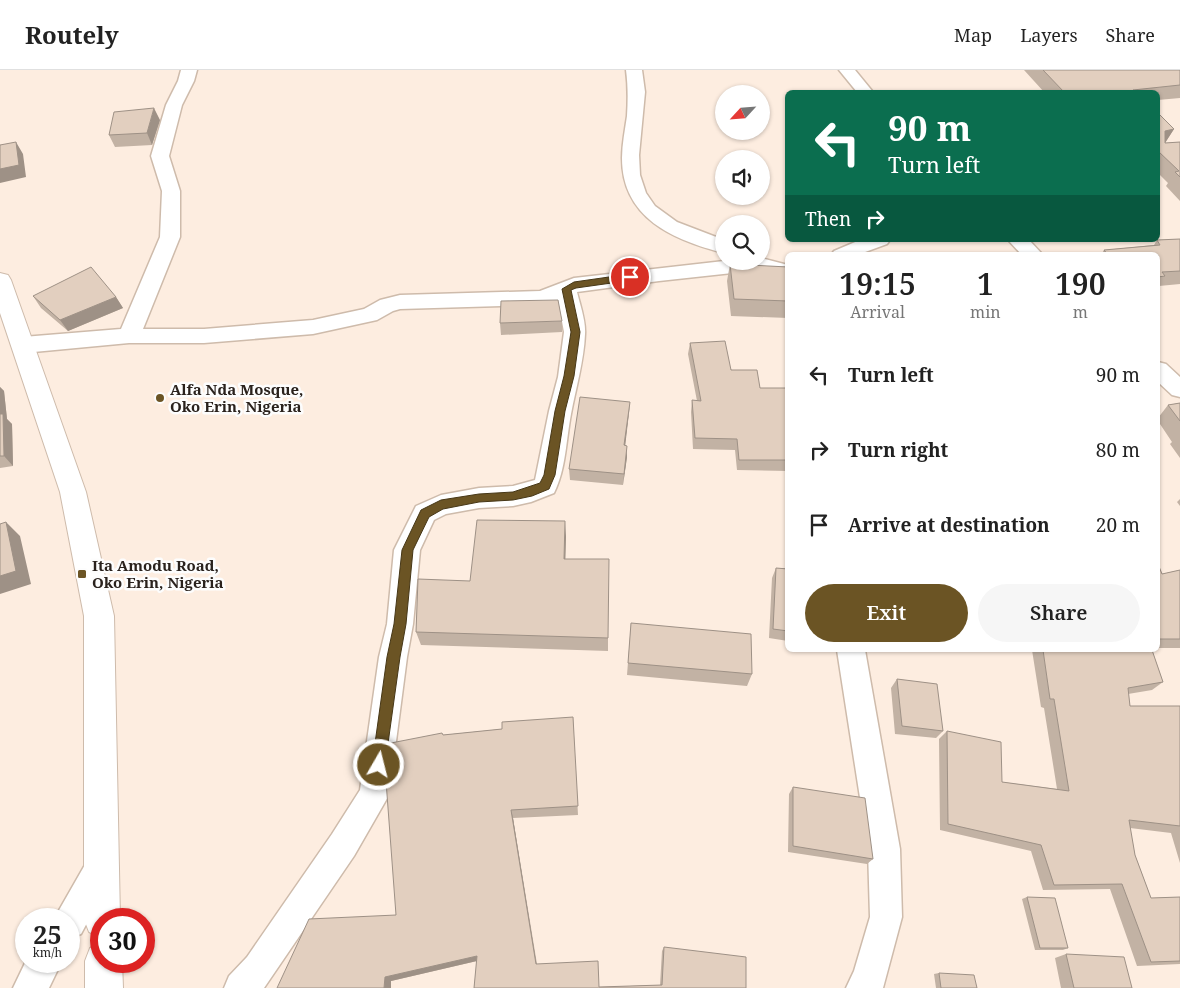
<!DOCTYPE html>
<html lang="en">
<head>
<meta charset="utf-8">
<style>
  body { margin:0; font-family:"Noto Serif",serif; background:#f6f6f6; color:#222; height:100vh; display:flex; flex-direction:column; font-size:19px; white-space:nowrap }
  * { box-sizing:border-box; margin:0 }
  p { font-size:16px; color:#767676 }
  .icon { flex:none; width:28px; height:28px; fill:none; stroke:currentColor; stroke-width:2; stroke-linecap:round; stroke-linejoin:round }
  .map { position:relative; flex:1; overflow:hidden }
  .drawer { position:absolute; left:785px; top:182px; width:375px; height:400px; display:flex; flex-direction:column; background:#fff; border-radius:8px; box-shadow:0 1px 4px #0004 }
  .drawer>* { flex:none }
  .banner { position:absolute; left:785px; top:20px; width:375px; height:152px; border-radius:8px; box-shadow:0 1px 4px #0004; background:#0b6e4f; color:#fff; overflow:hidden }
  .needle { width:32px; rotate:244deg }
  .buttons { position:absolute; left:715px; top:15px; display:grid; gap:10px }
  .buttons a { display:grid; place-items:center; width:55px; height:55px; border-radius:50%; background:#fff; box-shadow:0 1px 4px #0004; font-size:25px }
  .speed { position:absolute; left:15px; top:838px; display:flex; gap:10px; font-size:25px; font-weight:700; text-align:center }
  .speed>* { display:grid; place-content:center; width:65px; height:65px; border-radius:50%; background:#fff; box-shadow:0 1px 4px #0004; line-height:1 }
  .speed small { font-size:12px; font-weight:400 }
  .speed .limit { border:8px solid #d22; background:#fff; color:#111 }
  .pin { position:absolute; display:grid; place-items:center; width:42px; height:42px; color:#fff; margin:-21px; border:2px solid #fff; border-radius:50%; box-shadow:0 1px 5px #0007 }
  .me { position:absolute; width:55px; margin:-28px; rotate:8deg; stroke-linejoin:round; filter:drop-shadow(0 0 4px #0008) }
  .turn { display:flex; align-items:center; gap:18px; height:105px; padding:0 20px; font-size:22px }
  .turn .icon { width:65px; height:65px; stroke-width:2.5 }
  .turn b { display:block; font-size:35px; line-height:42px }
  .then { display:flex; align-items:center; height:48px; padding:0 20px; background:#0003; gap:10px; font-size:19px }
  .eta { display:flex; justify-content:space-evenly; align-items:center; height:85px; text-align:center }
  .eta b { font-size:30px; font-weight:600; line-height:35px }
  .button { display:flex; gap:10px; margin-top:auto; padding:10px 20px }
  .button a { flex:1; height:58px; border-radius:30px; background:#6b5424; color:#fff; font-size:20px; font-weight:600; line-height:58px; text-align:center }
  .button a+a { background:#f6f6f6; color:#222 }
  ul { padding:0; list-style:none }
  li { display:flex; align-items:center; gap:15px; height:75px; padding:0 20px }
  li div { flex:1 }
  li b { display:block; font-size:19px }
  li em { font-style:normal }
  header { display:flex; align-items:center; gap:30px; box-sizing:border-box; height:70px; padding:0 25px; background:#fff; border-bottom:1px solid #e0e0e0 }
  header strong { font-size:24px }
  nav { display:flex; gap:28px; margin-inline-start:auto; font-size:18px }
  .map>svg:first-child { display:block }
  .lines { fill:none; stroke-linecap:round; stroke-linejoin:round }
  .street-casing { stroke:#cebbab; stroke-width:3 }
  .primary-casing { stroke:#cebbab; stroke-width:2 }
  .street { fill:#fff; fill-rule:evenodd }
  .primary { fill:#fff; fill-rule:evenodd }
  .wall { fill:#c2b2a4 }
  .shaded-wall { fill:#9e9186 }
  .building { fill:#e2cfbf; stroke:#9e9186 }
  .route { fill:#6b5424; stroke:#463717 }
  .poi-dot { fill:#6b5424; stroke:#fdfdfd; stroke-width:2 }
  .labels { text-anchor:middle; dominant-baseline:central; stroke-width:5; stroke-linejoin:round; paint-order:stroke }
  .poi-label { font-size:15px; font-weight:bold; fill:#2a221d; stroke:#fdfdfd; text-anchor:start }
</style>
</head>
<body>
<header>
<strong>Routely</strong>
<nav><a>Map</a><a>Layers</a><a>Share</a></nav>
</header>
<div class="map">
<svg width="1180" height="918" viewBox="0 0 1180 918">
  <rect width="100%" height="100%" fill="#fdede0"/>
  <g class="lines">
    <!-- street casing -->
    <g class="street-casing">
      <path id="street" d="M181,0H197L194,11L182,35L169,86L180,121V167L143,259H204L313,250L364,239L380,230L400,225L540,221L574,208L724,191H761V188L788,195V208L760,200L659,211L577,222C580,235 586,251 585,264C584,291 576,317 571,344C566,370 566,399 554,423L531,432L513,436L479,438L446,444L434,450L420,480L413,554L407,587L389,725L354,786L264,918H224L229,906L247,887L332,764L360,720L379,587L387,554L394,480L416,436L441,425L479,418L513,416L535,410L549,341L558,307L564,262L558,230L540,235L400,239L393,241L377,250L313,264L204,273H129L23,283L15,280L12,275L15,270L23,267L121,259L160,167L162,121L151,86L166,35L178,11Z
        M626,0H642L645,22L639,85L640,105L646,123L655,136L677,152L724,170V183C673,170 622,148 622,88C622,74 625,60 627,46C628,30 628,15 626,0Z
        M839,0H855L873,22H857Z
        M860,170H890L887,174L857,185H831L834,181Z
        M1008,170H1029L1043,185H1022Z
        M1158,292L1166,294L1180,307V327L1172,325L1158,312Z
        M837,580H865L900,779L902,847L883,918H846L854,901L870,847L868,779Z
        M101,781L112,786L117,797L81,864L69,868V849H54L90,786Z
        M26,891H62L49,918H13Z"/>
    </g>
    <!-- primary casing -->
    <g class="primary-casing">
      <path id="primary" d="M0,203L8,205L11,210L86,422L114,546L120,849H101V867L89,862L84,849V546L60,422L0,243Z
        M101,873V891H122L123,918H85V891L90,878Z"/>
    </g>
    <!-- street -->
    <use href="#street" class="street"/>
    <!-- primary -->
    <use href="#primary" class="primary"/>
  </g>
  <!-- wall -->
  <path class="wall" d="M1024,0H1180V28L1158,30V22H1044Z
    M1158,43L1174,59L1165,73L1180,72V131L1166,116L1168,113L1158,103Z
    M160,50L152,75L115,77L109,65Z
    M1180,169V214L1159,216L1158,218V185H1101L1104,180L1154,175L1157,170Z
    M730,194L788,197V248L731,246L727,211Z
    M33,226L116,227L123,238L68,261L41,238Z
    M562,251V262L501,265L500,253Z
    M690,273L760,318H788V401L737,400L735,380L693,379L691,342L692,330L697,331L688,284Z
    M0,317L4,321L7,349L12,354L13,396L0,398Z
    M630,332L625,375L627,387L623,415L570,410L569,399Z
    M1180,333V388L1170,374L1172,372L1158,351V348L1168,335Z
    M1180,429V436L1177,432Z
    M566,466L565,489L608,568V581L421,575L416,562L470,511Z
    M1158,494L1162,504L1180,500V578H1158Z
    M776,498L788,499V571L769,568L772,508Z
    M631,553L752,604L747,616L627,605Z
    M1032,580H1152L1163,612L1152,620L1128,624L1130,636H1180V793L1171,763L1130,758L1135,785L1151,828L1180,827V894L1137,896L1110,819L1043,820L1031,781L940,760L939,669L947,661L1002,712L1057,719L1044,638L1041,637Z
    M897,609L943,661L936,668L895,664L891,618Z
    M573,647L578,745L513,748L537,894L599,917L660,915L662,881L664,877L746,918H474L477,891L391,911V918H277L396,845L443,665L502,659Z
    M793,717L873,789L867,794L788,782L789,724Z
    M1027,827L1068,878L1063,880H1035L1022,829Z
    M1066,884L1132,918H1061L1055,888Z
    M939,903L977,918H936L934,904Z"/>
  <!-- shaded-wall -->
  <path class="shaded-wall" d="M154,38L160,50L152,75L147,63Z
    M1174,59L1165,73V61Z
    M16,72L23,84L26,107L0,113V99Z
    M116,227L123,238L68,261L60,250Z
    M0,317L4,321L7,349L12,354L13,396L4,386L0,346Z
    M630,332L629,343L624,386V375Z
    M627,376V387L623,415L624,404Z
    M565,451L566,466L565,503L564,489Z
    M6,452L20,466L31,514L0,524V506Z
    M511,740L513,748L537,898L536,894Z
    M477,886L481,890L391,911V918H384L385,907Z"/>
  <!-- building -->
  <path class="building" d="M1043,0H1180V15L1133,20L1136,22H1064Z
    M154,38L147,63L109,65L114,42Z
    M1158,43L1174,59L1165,61V73L1180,72V107L1175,102L1179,101L1158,81Z
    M16,72L19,95L0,99V75Z
    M1180,169V201L1162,202L1165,206L1158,207V185H1108L1104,180L1160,175L1157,170Z
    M730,194L788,197V231L734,229Z
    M91,197L116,227L60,250L33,226Z
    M558,230L562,251L500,253L501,231Z
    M725,271L731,300H757L760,318H788V390H739L737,369L695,368L692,330L701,331L690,273Z
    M580,327L630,332L624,375L627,376L624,404L569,399Z
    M1180,333V351L1168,335Z
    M0,344H3L4,386H0Z
    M477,450L565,451L564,489H609L608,568L416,562L418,509L470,511Z
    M6,452L16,501L0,506V454Z
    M1158,494L1162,504L1180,500V569H1158Z
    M776,498L788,499V561L773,559Z
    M631,553L751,564L752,604L628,593Z
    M1043,580H1152L1163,612L1128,618L1130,636H1180V756L1129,750L1135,785L1151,828L1180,827V891L1151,892L1122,814L1054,815L1041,775L948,754L947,661L1001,672L1002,712L1069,721L1054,629H1050Z
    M897,609L937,614L943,661L902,656Z
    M573,647L578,736L511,740L536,894L598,891L599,917L662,915L664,877L746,887V918H474L477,886L385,907L384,918H277L309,849L396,845L386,711L391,673L442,663L443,665L502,659V652Z
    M793,717L865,728L873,789L793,776Z
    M1027,827L1055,828L1068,878H1040Z
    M1066,884L1124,887L1132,918H1074Z
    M939,903L974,905L977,918H941Z"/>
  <!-- route -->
  <path class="route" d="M630,204L633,205V210L576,218L571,220L580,262L574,306L565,341L555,405L549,419L532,426L513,430L479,432L443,439L429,447L413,480L406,554L400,587L385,695L383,699L379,701L374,699L372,695L387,587L394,554L402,480L421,440L441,430L479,424L513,422L540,413L544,405L555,341L564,306L571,262L562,219L574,212Z"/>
  <!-- markers -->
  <g class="poi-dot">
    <circle cx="160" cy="328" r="5"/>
    <rect x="77" y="499" width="10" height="10" rx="2.5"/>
  </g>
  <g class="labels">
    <!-- poi labels -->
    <g class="poi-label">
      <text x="170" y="319">Alfa Nda Mosque,<tspan x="170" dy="17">Oko Erin, Nigeria</tspan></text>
      <text x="92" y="495">Ita Amodu Road,<tspan x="92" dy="17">Oko Erin, Nigeria</tspan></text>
    </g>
  </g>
</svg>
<div class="buttons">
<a><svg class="needle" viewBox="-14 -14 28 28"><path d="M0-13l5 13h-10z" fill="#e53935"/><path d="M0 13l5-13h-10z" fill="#767676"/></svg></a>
<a><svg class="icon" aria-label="sound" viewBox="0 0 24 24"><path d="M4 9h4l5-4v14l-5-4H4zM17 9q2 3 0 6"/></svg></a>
<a><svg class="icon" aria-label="search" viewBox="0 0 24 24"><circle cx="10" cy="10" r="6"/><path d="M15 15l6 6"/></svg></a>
</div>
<div class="speed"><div>25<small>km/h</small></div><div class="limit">30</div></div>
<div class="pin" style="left:630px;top:207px;background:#d93025"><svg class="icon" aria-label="arrive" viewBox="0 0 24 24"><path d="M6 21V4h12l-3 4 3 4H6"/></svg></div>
<svg class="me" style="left:379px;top:695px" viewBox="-20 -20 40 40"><circle r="17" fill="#6b5424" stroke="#fff" stroke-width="3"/><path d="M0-11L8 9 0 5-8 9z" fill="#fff"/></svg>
<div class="banner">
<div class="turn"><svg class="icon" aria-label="left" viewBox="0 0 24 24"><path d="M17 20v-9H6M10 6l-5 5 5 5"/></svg><div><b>90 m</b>Turn left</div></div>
<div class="then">Then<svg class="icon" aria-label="right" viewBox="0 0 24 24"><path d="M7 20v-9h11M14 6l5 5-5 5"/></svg></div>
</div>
<section class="drawer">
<div class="eta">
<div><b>19:15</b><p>Arrival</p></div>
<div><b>1</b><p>min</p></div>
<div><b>190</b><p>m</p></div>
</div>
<ul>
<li><svg class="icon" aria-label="left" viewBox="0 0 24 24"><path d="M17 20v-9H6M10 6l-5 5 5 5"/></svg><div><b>Turn left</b></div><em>90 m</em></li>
<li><svg class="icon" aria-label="right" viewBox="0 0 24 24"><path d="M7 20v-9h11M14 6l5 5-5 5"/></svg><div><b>Turn right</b></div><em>80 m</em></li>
<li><svg class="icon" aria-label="arrive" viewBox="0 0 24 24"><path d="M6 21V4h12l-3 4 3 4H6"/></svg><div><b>Arrive at destination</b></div><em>20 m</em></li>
</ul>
<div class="button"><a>Exit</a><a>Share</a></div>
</section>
</div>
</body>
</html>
